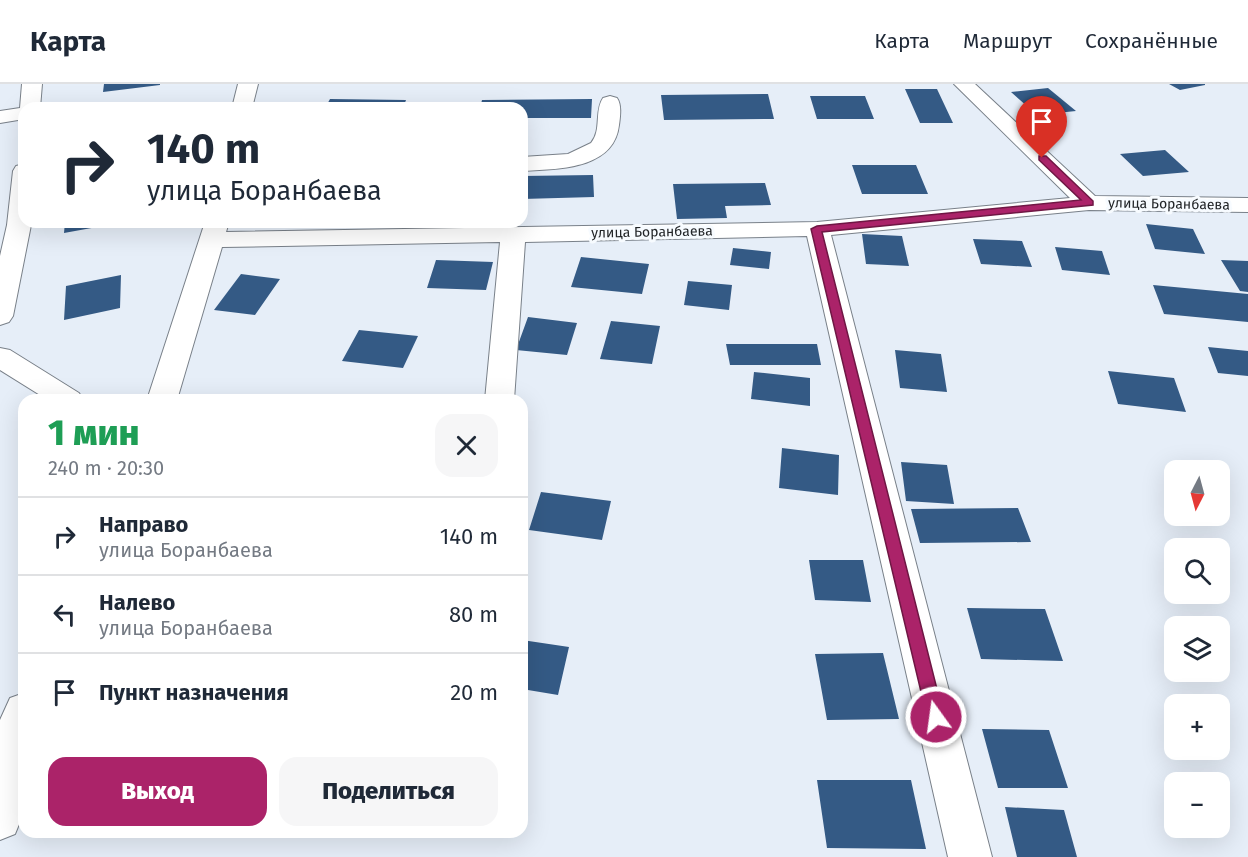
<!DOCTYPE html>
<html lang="ru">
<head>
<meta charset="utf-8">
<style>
  body { margin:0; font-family:"Fira Sans",sans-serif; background:#f6f6f7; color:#1f2937; height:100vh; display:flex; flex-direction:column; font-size:22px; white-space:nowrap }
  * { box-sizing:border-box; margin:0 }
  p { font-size:20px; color:#747a83 }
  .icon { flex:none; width:33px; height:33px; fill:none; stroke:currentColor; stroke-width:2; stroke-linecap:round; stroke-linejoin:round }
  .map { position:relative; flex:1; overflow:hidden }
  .sheet { position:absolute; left:18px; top:310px; width:510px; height:444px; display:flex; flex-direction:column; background:#fff; border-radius:18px; box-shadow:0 6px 24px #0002 }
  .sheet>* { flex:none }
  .guide { position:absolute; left:18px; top:18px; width:510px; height:126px; border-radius:18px; box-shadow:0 6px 24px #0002; background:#fff; color:#1f2937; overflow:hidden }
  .needle { width:39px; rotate:186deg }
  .tools { position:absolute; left:1164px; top:376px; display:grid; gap:12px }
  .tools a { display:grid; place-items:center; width:66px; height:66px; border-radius:12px; background:#fff; box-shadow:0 6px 24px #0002; font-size:30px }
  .pin { position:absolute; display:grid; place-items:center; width:51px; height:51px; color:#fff; margin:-62px -26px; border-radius:50% 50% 50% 0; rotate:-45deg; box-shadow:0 0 6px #0007 }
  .pin .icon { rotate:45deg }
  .me { position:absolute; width:66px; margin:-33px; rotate:346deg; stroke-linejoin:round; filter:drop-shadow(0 0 4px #0008) }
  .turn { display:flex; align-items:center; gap:21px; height:126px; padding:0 30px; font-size:27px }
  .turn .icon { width:78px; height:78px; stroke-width:2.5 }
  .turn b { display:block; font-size:42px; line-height:51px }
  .round { display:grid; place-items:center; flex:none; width:63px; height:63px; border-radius:18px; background:#f6f6f7 }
  .overview { display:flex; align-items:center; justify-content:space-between; height:102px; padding:0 30px }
  h1 { font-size:36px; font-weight:800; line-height:45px; color:#1e9e55 }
  .button { display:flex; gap:12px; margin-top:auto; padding:12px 30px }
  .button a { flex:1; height:69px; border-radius:18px; background:#ab2369; color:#fff; font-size:24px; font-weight:800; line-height:69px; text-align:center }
  .button a+a { background:#f6f6f7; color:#1f2937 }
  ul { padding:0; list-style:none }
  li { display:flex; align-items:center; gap:18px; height:78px; padding:0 30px; border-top:2px solid #e0e1e3 }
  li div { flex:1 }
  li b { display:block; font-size:22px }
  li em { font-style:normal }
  header { display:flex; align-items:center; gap:36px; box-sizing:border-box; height:84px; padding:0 30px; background:#fff; border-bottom:2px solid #e0e1e3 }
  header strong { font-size:28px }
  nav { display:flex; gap:33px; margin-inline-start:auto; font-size:21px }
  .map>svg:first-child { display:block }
  .building { fill:#345a85 }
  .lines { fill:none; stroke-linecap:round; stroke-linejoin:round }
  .street-casing { stroke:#798089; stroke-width:2 }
  .street { fill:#fff; fill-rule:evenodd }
  .route { fill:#ab2369; stroke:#6f1744; stroke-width:1.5 }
  .labels { text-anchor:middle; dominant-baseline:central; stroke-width:6; stroke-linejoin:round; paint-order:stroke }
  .far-street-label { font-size:14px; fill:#222528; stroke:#f7fbff }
</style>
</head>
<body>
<header>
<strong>Карта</strong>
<nav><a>Карта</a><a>Маршрут</a><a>Сохранённые</a></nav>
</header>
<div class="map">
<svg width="1248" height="773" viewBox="0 0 1248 773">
  <rect width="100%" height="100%" fill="#e6eef8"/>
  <!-- building -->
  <path class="building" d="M104,0H160V1L103,8Z
    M1169,0H1205V1L1180,6Z
    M1048,4L1076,27L1037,31L1011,8Z
    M905,5H937L953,39H920Z
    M768,10L774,35L664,36L661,11Z
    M810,12H865L874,35H817Z
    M330,15L406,16L403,24H325Z
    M592,15L591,34H522V24H480L482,16Z
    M1165,66L1189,88L1143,92L1120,70Z
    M852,81H916L928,110H862Z
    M593,91L594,113L522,115V92Z
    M765,99L771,121L725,122L727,134L677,135L673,100Z
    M65,138H118L119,139L64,149Z
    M1146,140L1193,145L1205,170L1155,165Z
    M862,150L902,152L909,182L866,180Z
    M973,155L1022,157L1032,183L981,180Z
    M1055,163L1102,167L1110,191L1062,186Z
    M733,164L771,168L769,185L730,181Z
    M581,173L649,180L642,210L571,203Z
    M436,176L493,178L486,206L427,204Z
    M1221,176L1248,177V208L1240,207Z
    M241,190L280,195L255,231L214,226Z
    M121,191L120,224L64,236L66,202Z
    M688,197L732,201L729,226L684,221Z
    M1153,201L1248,210V238L1164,230Z
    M528,233L577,239L567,271L516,266Z
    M611,237L660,242L652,280L600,275Z
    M359,246L418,252L403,284L342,277Z
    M726,260H817L821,281H730Z
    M1208,263L1248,267V292L1218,289Z
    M895,266L941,270L947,308L900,304Z
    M1108,287L1174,294L1186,328L1118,320Z
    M754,288L810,294V322L751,315Z
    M312,312L339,315V316H309Z
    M782,364L839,371L838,411L779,404Z
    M901,378L947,381L954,420L906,417Z
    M541,408L611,417L602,456L529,446Z
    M1018,424L1031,458L920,459L911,425Z
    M809,476H863L871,518L815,516Z
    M967,524L1045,525L1063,577L981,575Z
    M522,556L569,563L558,611L522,605Z
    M883,569L899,635L827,636L815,570Z
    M982,645L1049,646L1068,704H998Z
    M817,696H911L926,765L827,764Z
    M1005,723L1064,726L1077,773H1017Z"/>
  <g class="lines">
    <!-- street casing -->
    <g class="street-casing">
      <path id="street" d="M22,0H42L40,24H24V35L0,39V27L20,24Z
        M238,0H258L252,24H232Z
        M954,0H975L1095,112L1248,114V128L1089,126L831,151L992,773H948L807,152L525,158L514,316H485L500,158L222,163L177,316H147L205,138H229L226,148L817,138L1070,114Z
        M610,12L617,14C622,21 620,33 619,41C614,86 557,85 522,87V73L568,70L591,59C602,46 594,27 603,14Z
        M24,80V138H31V141L13,232L9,238L0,241V172L7,141L13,87L16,82Z
        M0,264L10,266L79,309L83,316H48L0,286Z
        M24,609V728L15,750L0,756V636L10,614Z"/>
    </g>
    <!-- street -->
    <use href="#street" class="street"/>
  </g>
  <!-- route -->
  <path class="route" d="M1039,72H1046L1093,117V121L822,148L944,633L942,639L936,641L930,639L927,633L811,145L817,142L1081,116L1039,76Z"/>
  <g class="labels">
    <!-- far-street labels -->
    <g class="far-street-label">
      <text transform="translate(1169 120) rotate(1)">улица Боранбаева</text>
      <text transform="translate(652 148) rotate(-1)">улица Боранбаева</text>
    </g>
  </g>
</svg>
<div class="tools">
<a><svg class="needle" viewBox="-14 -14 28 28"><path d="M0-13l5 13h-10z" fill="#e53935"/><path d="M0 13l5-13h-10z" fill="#747a83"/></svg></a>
<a><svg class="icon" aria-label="search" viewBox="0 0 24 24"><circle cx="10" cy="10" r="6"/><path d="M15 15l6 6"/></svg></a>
<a><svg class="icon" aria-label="layers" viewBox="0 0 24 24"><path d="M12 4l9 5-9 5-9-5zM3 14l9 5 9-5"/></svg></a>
<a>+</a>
<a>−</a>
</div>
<div class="pin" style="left:1042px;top:74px;background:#d93025"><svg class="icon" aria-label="arrive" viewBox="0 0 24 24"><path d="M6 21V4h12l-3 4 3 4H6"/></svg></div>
<svg class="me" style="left:936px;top:633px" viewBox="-20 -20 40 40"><circle r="17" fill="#ab2369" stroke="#fff" stroke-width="3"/><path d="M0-11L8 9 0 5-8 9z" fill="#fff"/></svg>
<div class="guide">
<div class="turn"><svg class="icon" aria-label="right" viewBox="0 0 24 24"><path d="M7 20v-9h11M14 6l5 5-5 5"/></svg><div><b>140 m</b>улица Боранбаева</div></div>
</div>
<section class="sheet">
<div class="overview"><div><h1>1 мин</h1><p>240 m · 20:30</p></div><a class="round"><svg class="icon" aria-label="close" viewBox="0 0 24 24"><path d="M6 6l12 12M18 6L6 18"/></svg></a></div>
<ul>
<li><svg class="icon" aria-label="right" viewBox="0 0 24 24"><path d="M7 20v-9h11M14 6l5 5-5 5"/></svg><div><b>Направо</b><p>улица Боранбаева</p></div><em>140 m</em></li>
<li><svg class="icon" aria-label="left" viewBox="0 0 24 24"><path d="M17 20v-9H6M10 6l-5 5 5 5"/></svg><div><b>Налево</b><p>улица Боранбаева</p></div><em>80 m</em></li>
<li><svg class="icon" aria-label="arrive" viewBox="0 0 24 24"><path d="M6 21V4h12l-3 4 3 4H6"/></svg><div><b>Пункт назначения</b></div><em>20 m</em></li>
</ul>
<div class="button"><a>Выход</a><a>Поделиться</a></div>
</section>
</div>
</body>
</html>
